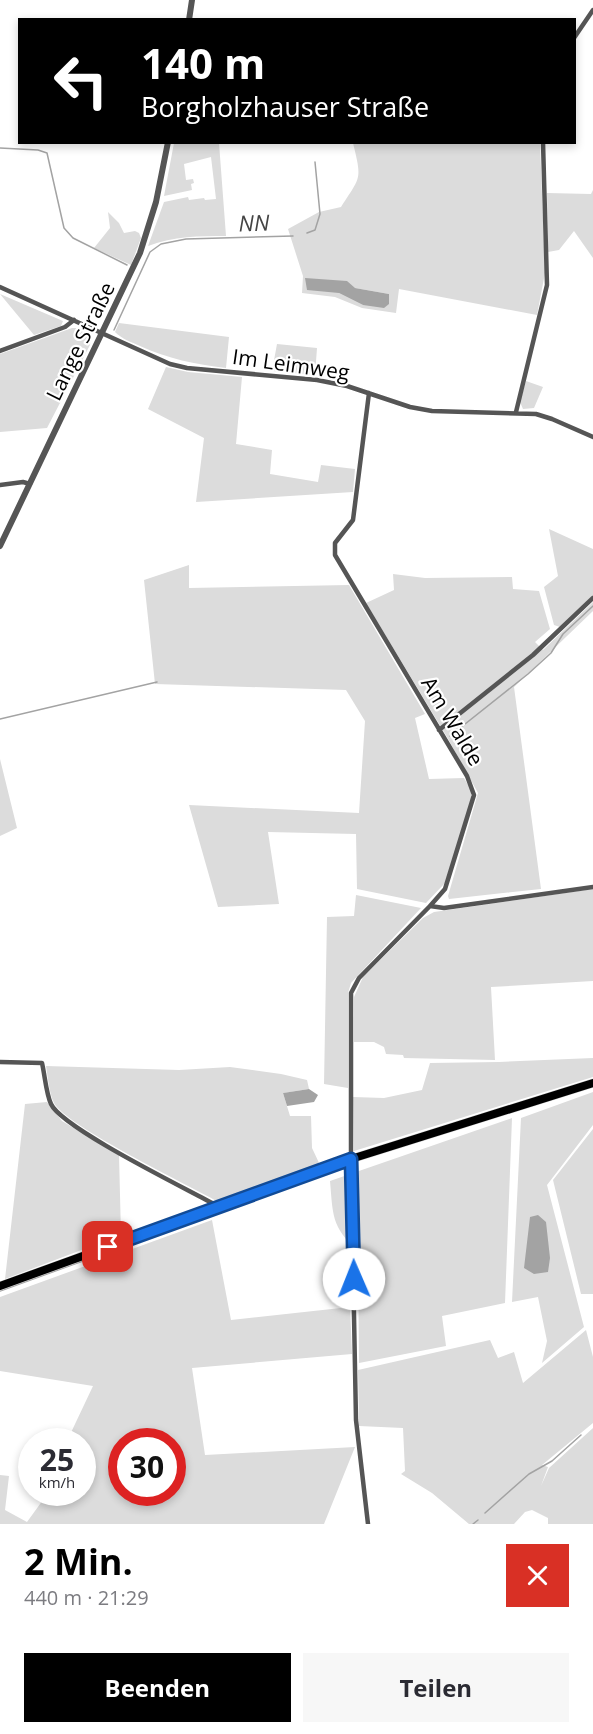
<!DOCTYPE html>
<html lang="de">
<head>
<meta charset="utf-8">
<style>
  body { margin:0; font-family:"Open Sans",sans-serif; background:#f7f7f7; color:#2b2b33; height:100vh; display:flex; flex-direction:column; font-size:22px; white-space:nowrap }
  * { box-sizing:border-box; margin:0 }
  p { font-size:20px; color:#7c7c81 }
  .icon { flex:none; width:33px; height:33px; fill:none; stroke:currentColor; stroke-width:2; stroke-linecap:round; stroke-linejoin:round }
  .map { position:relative; height:1524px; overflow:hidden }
  .side { display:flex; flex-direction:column; background:#fff; flex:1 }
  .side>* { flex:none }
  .banner { position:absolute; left:18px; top:18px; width:558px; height:126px; border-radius:0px; box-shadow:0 3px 9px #0003; background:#000; color:#fff; overflow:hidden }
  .speed { position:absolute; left:18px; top:1428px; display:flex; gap:12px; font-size:30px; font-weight:700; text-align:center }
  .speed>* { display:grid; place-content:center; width:78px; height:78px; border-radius:50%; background:#fff; box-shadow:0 3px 9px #0003; line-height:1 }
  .speed small { font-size:15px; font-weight:400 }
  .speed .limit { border:9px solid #d22; background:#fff; color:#111 }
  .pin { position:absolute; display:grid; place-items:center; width:51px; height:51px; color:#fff; margin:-26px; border-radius:12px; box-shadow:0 3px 9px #0006 }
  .me { position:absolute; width:66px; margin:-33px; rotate:359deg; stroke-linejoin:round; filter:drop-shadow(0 0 4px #0008) }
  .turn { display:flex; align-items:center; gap:21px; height:126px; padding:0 24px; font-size:27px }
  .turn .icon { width:78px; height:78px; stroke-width:2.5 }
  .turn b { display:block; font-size:42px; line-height:51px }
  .round { display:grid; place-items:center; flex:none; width:63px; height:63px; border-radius:0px; background:#f7f7f7 }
  .headline { display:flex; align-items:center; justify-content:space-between; height:102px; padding:0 24px }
  h1 { font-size:36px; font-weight:700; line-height:45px; color:#000 }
  .cta { display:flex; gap:12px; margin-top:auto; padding:12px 24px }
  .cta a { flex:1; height:69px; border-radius:0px; background:#000; color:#fff; font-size:24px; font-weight:700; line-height:69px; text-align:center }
  .cta a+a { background:#f7f7f7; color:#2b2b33 }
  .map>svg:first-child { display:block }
  .green { fill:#dcdcdc; fill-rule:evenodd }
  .water { fill:#a3a3a3 }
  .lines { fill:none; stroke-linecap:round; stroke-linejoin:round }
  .stream { stroke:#a3a3a3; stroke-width:1.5 }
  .primary-casing { stroke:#dbdbdb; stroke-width:9 }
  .minor { stroke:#555; stroke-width:4.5 }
  .tertiary { stroke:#555; stroke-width:6 }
  .primary { stroke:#000; stroke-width:8 }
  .route-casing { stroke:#114b97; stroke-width:15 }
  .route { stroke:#1a73e8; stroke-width:10 }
  .labels { text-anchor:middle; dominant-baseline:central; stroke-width:4.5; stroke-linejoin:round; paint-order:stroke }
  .street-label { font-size:21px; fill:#000; stroke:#fff }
  .water-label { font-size:22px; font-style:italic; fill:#444; stroke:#fff }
</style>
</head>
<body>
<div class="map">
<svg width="593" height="1524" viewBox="0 0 593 1524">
  <rect width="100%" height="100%" fill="#fff"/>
  <!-- green -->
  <path class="green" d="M174,143H219L226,236C199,236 174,236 148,246L164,202L188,197L189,200L204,198L205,200L216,199L211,157L184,164L186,180L193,179L194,183L191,184L192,190L164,196Z
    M353,143H540L545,273L537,315L399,289L396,313L362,308L335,297L302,293L303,276L288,229L319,212L341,207C361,176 362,180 353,143ZM355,288L389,294L363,305L339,293Z
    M593,190V258L574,231L559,250L548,252L547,193L591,194Z
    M108,212L119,223L124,233L135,231L139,233L141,238L131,265L94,248L110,228Z
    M0,294L63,321L61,326L34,335Z
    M119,323L229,337L226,368C195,364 168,359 140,346C131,342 122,339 115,332Z
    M72,328C81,328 86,330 91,337L90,345L47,428L0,432V354Z
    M277,344L317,348L315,375L272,371Z
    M166,367L188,372L242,377L236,444L272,450L270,474L318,482L321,465L355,469L353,492L196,502L204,438L148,409Z
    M526,381L543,387L534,408L523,409L520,402Z
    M549,529L593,549V595L560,627L554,625L544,587L558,576Z
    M189,565V588L349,585L425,714L415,718L429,779L464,778L471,790V801L445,883L426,903L357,889L356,834L268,832L279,904L218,907L189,805L359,813L365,721L346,690L155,684L144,580Z
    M393,574L425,578L512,577L513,589L539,591L550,629L535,642L543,650L593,602V611L514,687L541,889L449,899L448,896L478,793L447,737L366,603L394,590Z
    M0,759L17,828L0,836Z
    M593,889V981L491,987L495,1060L404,1058L403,1055L386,1054L384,1047L374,1042H354V997L363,977L423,918L434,912Z
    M356,895L421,908L351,983L348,993V1088L324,1084L327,917L354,916Z
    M593,1058V1077L354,1151L353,1097L384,1098L422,1090L430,1063L499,1062Z
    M46,1066L179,1070L230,1067L281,1074L307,1080L309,1089L283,1093L290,1116H311L312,1148L320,1165L217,1201C188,1185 66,1126 54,1103C49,1093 48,1077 46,1066Z
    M593,1092V1125L547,1185L584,1327L542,1363L547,1341L538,1297L512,1302L521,1118Z
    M47,1102L62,1121L119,1155L121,1235L5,1279L25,1104Z
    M512,1118L505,1303L442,1316L446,1346L359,1363L358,1251C331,1227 333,1214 330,1181Z
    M593,1129V1294H581L553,1180Z
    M212,1220L231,1320L350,1307L352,1354L192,1368L205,1455L355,1447L324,1524H0V1475L9,1476L5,1510L27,1522L48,1493L82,1492V1442L67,1441L93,1386L0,1371V1297ZM122,1442H172V1492H122Z
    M586,1330L593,1357V1423L542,1465L548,1467L541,1486L549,1468L593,1428V1524H548V1518L532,1510L525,1512L514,1524H469L432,1493L401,1474L405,1471L403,1428L359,1426L358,1370L490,1340L498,1358L514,1352L523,1383Z"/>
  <!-- water -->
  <path class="water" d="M305,278L347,281L355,288L389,294V304L384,308L363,305L339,293L307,290Z
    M309,1089L318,1095L314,1102L287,1106L283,1093Z
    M538,1215L546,1222L550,1258L548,1272L534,1274L524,1268L530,1217Z"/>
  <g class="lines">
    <!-- stream -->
    <path class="stream" d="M0,148L38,150L47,153L64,228L73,238L127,265
      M307,233L315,230L320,214L315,162
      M114,330L150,252L161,244L186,239L293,236
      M0,719L157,682
      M450,736L528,674L551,653L563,634L593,606
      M148,1237L207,1216
      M0,1291L138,1241
      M485,1513L529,1474L552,1461L581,1435
      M473,1524L478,1520"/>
    <!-- primary casing -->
    <g class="primary-casing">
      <path id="primary" d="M0,1286L351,1159L593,1083"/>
    </g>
    <!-- minor -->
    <path class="minor" d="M574,38L593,10
      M0,287L170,364L187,368L317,380L347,386L410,407L432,411L536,414L552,419L593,437
      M0,351L65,327L74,320
      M516,412L547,285L543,142
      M0,485L23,482L30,484
      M439,730L533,655L593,598
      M430,906L444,908L593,887
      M0,1062L42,1063C45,1076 46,1093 51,1104C62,1128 185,1188 214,1204L216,1208
      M368,1524L356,1420L351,1159V993L359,978L430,906L445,889L474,795L467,776L335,555V543L353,520L369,393"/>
    <!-- tertiary -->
    <path class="tertiary" d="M189,20L192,0
      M0,546L140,253L156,202L168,142"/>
    <!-- primary -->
    <use href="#primary" class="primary"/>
  </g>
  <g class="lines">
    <!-- route casing -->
    <g class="route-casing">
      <path id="route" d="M108,1247L351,1159L354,1279"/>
    </g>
    <!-- route -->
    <use href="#route" class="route"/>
  </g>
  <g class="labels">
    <!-- street labels -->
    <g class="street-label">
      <text transform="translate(80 341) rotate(-64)">Lange Straße</text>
      <text transform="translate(291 364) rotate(8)">Im Leimweg</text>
      <text transform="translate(453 721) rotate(59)">Am Walde</text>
    </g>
    <!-- water labels -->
    <g class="water-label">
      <text transform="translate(254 222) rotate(-2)">NN</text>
    </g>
  </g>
</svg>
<div class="speed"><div>25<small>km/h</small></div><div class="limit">30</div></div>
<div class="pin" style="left:108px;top:1247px;background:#d93025"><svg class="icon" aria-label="arrive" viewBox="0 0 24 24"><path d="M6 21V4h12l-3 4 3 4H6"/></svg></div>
<svg class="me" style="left:354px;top:1279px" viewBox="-20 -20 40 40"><circle r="19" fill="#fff"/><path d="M0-13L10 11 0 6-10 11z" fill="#1a73e8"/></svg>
<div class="banner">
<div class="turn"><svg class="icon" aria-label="left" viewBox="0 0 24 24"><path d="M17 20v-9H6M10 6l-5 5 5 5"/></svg><div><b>140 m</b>Borgholzhauser Straße</div></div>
</div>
</div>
<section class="side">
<div class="headline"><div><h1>2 Min.</h1><p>440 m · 21:29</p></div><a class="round" style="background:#d93025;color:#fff"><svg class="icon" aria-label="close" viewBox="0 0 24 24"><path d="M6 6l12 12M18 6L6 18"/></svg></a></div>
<div class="cta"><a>Beenden</a><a>Teilen</a></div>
</section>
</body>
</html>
